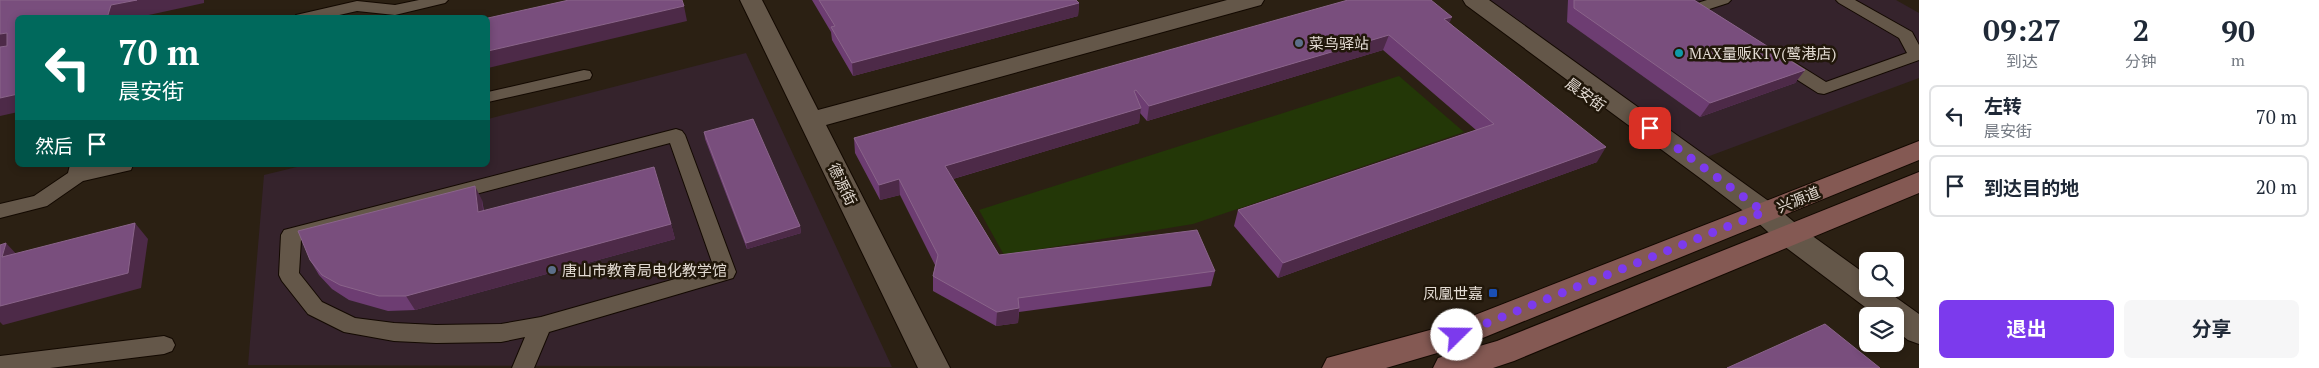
<!DOCTYPE html>
<html lang="zh">
<head>
<meta charset="utf-8">
<style>
  body { margin:0; font-family:"PT Serif","Noto Sans SC",serif; background:#f6f6f7; color:#1f2937; height:100vh; display:flex; flex-direction:column; font-size:19px; white-space:nowrap }
  * { box-sizing:border-box; margin:0 }
  p { font-size:16px; color:#747a83 }
  .icon { flex:none; width:28px; height:28px; fill:none; stroke:currentColor; stroke-width:2; stroke-linecap:round; stroke-linejoin:round }
  .map { position:relative; flex:1; overflow:hidden }
  .details { display:flex; flex-direction:column; background:#fff; width:400px }
  .details>* { flex:none }
  .banner { position:absolute; left:15px; top:15px; width:475px; height:152px; border-radius:8px; box-shadow:0 2px 8px #0003; background:#00695c; color:#fff; overflow:hidden }
  .controls { position:absolute; left:1859px; top:252px; display:grid; gap:10px }
  .controls a { display:grid; place-items:center; width:45px; height:45px; border-radius:8px; background:#fff; box-shadow:0 2px 8px #0003; font-size:25px }
  .pin { position:absolute; display:grid; place-items:center; width:42px; height:42px; color:#fff; margin:-21px; border-radius:10px; box-shadow:0 2px 8px #0006 }
  .me { position:absolute; width:55px; margin:-28px; rotate:68deg; stroke-linejoin:round; filter:drop-shadow(0 0 4px #0008) }
  .turn { display:flex; align-items:center; gap:18px; height:105px; padding:0 20px; font-size:22px }
  .turn .icon { width:65px; height:65px; stroke-width:2.5 }
  .turn b { display:block; font-size:35px; line-height:42px }
  .then { display:flex; align-items:center; height:48px; padding:0 20px; background:#0003; gap:10px; font-size:19px }
  .eta { display:flex; justify-content:space-evenly; align-items:center; height:85px; text-align:center }
  .eta b { font-size:30px; font-weight:700; line-height:35px }
  .action { display:flex; gap:10px; margin-top:auto; padding:10px 20px }
  .action a { flex:1; height:58px; border-radius:8px; background:#7c3aed; color:#fff; font-size:20px; font-weight:700; line-height:58px; text-align:center }
  .action a+a { background:#f6f6f7; color:#1f2937 }
  ul { padding:0; list-style:none }
  li { display:flex; align-items:center; gap:15px; height:62px; margin:0 10px 8px; padding:0 10px; border:2px solid #e0e1e3; border-radius:8px }
  li div { flex:1 }
  li b { display:block; font-size:19px }
  li em { font-style:normal }
  main { display:flex; flex:1; min-height:0 }
  .map>svg:first-child { display:block }
  .commercial { fill:#35232c }
  .green { fill:#233707 }
  .lines { fill:none; stroke-linecap:round; stroke-linejoin:round }
  .lane-casing { stroke:#130901; stroke-width:2 }
  .street-casing { stroke:#130901; stroke-width:2 }
  .secondary-casing { stroke:#130901; stroke-width:2 }
  .lane { fill:#645749; fill-rule:evenodd }
  .street { fill:#645749; fill-rule:evenodd }
  .secondary { fill:#845953; fill-rule:evenodd }
  .wall { fill:#6d3d72 }
  .shaded-wall { fill:#4d2a48 }
  .building { fill:#794e7d; stroke:#8a648a }
  .route { stroke:#7c3aed; stroke-width:9; stroke-dasharray:0 16.2 }
  .service-dot { fill:#5c6f8a; stroke:#21170a; stroke-width:2 }
  .culture-dot { fill:#0f9aa8; stroke:#21170a; stroke-width:2 }
  .transit-dot { fill:#1a4fb4; stroke:#21170a; stroke-width:2 }
  .labels { text-anchor:middle; dominant-baseline:central; stroke-width:5; stroke-linejoin:round; paint-order:stroke }
  .poi-label { font-size:15px; fill:#e2dad2; stroke:#21170a; text-anchor:start }
  .street-label { font-size:15px; fill:#e2dad2; stroke:#21170a }
</style>
</head>
<body>
<main>
<div class="map">
<svg width="1919" height="368" viewBox="0 0 1919 368">
  <rect width="100%" height="100%" fill="#2b2013"/>
  <!-- commercial -->
  <path class="commercial" d="M1466,0H1896L1919,13V78L1688,164Z
    M746,53L892,367L248,365L264,175L305,165H488V119Z"/>
  <!-- green -->
  <path class="green" d="M1399,76L1464,132L1193,224L1004,255L979,210Z"/>
  <g class="lines">
    <!-- lane casing -->
    <g class="lane-casing">
      <path id="lane" d="M419,0H448L445,3L395,15L357,11L326,18H294L296,15L357,1L395,5Z
        M1707,0H1731L1728,3L1697,13L1691,11L1689,8L1691,5Z
        M1836,0H1855L1912,32L1919,45V60L1824,94L1818,93L1774,65L1772,61L1774,57H1786L1826,82L1907,53L1899,38L1839,3Z
        M584,70L590,71L592,75L590,79L488,102V92Z
        M676,129L682,131L685,135L736,272L733,278L549,332L534,368H512L525,337L501,342L436,343L394,341L344,332L308,314L282,281L279,275L281,235L284,230ZM670,143L714,268L541,317L501,324L436,325L394,323L355,318L322,302L299,273L301,240Z
        M70,165H88V167L133,165L131,170L83,181L47,206L0,218V204L34,196L68,173Z
        M164,336L172,339L175,345L172,351L164,354L50,368H0V356Z"/>
    </g>
    <!-- street casing -->
    <g class="street-casing">
      <path id="street" d="M740,0H762L818,110L1227,0H1264L1261,5L826,125L950,368H918Z
        M1463,0H1489L1774,205L1800,227L1868,276V289H1884L1919,314V344L1908,340L1895,330V316H1877L1780,243L1754,219L1704,181L1466,5Z"/>
    </g>
    <!-- secondary casing -->
    <g class="secondary-casing">
      <path id="secondary" d="M1919,141V160L1468,344L1386,368H1322L1327,358L1452,324Z
        M1919,172V193L1514,361L1493,368H1433L1438,358L1497,341Z"/>
    </g>
    <!-- lane -->
    <use href="#lane" class="lane"/>
    <!-- street -->
    <use href="#street" class="street"/>
    <!-- secondary -->
    <use href="#secondary" class="secondary"/>
  </g>
  <!-- wall -->
  <path class="wall" d="M812,0H1076L1079,3L1078,16L853,76L832,40L831,32Z
    M1568,0H1694L1805,70L1795,83L1700,117L1567,22Z
    M1450,23L1597,162L1278,278L1234,226L1238,210L1476,130L1383,50L1147,121L1140,113L1139,123L953,179L999,255L1215,271L1211,286L1019,312L1018,323L996,326L933,291V276L935,265L900,195L880,200L855,153L854,138Z
    M704,132L800,226L801,233L747,249L705,139Z
    M482,200L484,211L671,224L675,239L415,310L388,311L349,300L332,289L319,275L310,260Z"/>
  <!-- shaded-wall -->
  <path class="shaded-wall" d="M137,0H204V3L135,18H107L111,5Z
    M1079,3L1078,16L853,76L852,63Z
    M684,6L687,21L488,68V51Z
    M1452,17L1446,31L1444,19Z
    M7,33L18,46L0,52V34Z
    M1389,35L1383,50L1147,121L1149,106Z
    M1805,70L1795,83L1700,117L1710,103Z
    M18,94V112L0,116V98Z
    M1141,108L1139,123L946,181L945,166Z
    M1606,147L1597,162L1278,278L1283,263Z
    M899,179L900,195L880,200L879,185Z
    M475,186L482,200L485,227L478,212Z
    M135,223L148,239L141,288L3,325L0,322V303Z
    M671,224L675,239L415,310L406,296Z
    M800,226L801,233L747,249L746,243Z
    M6,243L21,259L2,257Z
    M1019,308L1018,323L996,326L997,312Z"/>
  <!-- building -->
  <path class="building" d="M0,0H137L111,5L107,18H18V94L0,98V47L7,46V33L0,34Z
    M569,0H682L684,6L488,51V18Z
    M819,0H1076L1079,3L852,63L831,27L835,26Z
    M1348,0H1431L1452,17L1444,19L1606,147L1283,263L1238,210L1494,124L1389,35L1149,106L1136,90L1134,91L1141,108L945,166L999,255L1197,230L1215,271L1018,298L1019,308L997,312L933,276L938,255L899,179L879,185L854,138Z
    M1574,0H1694L1805,70L1710,103L1574,8Z
    M753,119L800,226L746,243L704,132Z
    M654,167L671,224L406,296H379L340,285L322,275L310,260L298,231L475,186L478,212Z
    M135,223L128,273L0,306V245L6,243L2,257Z
    M1825,324L1880,368H1727Z"/>
  <g class="lines">
    <!-- route -->
    <path class="route" d="M1457,335L1764,212L1650,128"/>
  </g>
  <!-- markers -->
  <g class="service-dot">
    <circle cx="1299" cy="43" r="5"/>
    <circle cx="552" cy="270" r="5"/>
  </g>
  <circle class="culture-dot" cx="1679" cy="53" r="5"/>
  <rect class="transit-dot" x="1488" y="288" width="10" height="10" rx="2.5"/>
  <g class="labels">
    <!-- poi labels -->
    <g class="poi-label">
      <text x="1309" y="43">菜鸟驿站</text>
      <text x="1689" y="53">MAX量贩KTV(鹭港店)</text>
      <text x="562" y="270">唐山市教育局电化教学馆</text>
      <text x="1483" y="293" text-anchor="end">凤凰世嘉</text>
    </g>
    <!-- street labels -->
    <g class="street-label">
      <text transform="translate(1586 94) rotate(36)">晨安街</text>
      <text transform="translate(843 184) rotate(64)">德源街</text>
      <text transform="translate(1798 199) rotate(-22)">兴源道</text>
    </g>
  </g>
</svg>
<div class="controls">
<a><svg class="icon" aria-label="search" viewBox="0 0 24 24"><circle cx="10" cy="10" r="6"/><path d="M15 15l6 6"/></svg></a>
<a><svg class="icon" aria-label="layers" viewBox="0 0 24 24"><path d="M12 4l9 5-9 5-9-5zM3 14l9 5 9-5"/></svg></a>
</div>
<div class="pin" style="left:1650px;top:128px;background:#d93025"><svg class="icon" aria-label="arrive" viewBox="0 0 24 24"><path d="M6 21V4h12l-3 4 3 4H6"/></svg></div>
<svg class="me" style="left:1457px;top:335px" viewBox="-20 -20 40 40"><circle r="19" fill="#fff"/><path d="M0-13L10 11 0 6-10 11z" fill="#7c3aed"/></svg>
<div class="banner">
<div class="turn"><svg class="icon" aria-label="left" viewBox="0 0 24 24"><path d="M17 20v-9H6M10 6l-5 5 5 5"/></svg><div><b>70 m</b>晨安街</div></div>
<div class="then">然后<svg class="icon" aria-label="arrive" viewBox="0 0 24 24"><path d="M6 21V4h12l-3 4 3 4H6"/></svg></div>
</div>
</div>
<section class="details">
<div class="eta">
<div><b>09:27</b><p>到达</p></div>
<div><b>2</b><p>分钟</p></div>
<div><b>90</b><p>m</p></div>
</div>
<ul>
<li><svg class="icon" aria-label="left" viewBox="0 0 24 24"><path d="M17 20v-9H6M10 6l-5 5 5 5"/></svg><div><b>左转</b><p>晨安街</p></div><em>70 m</em></li>
<li><svg class="icon" aria-label="arrive" viewBox="0 0 24 24"><path d="M6 21V4h12l-3 4 3 4H6"/></svg><div><b>到达目的地</b></div><em>20 m</em></li>
</ul>
<div class="action"><a>退出</a><a>分享</a></div>
</section>
</main>
</body>
</html>
